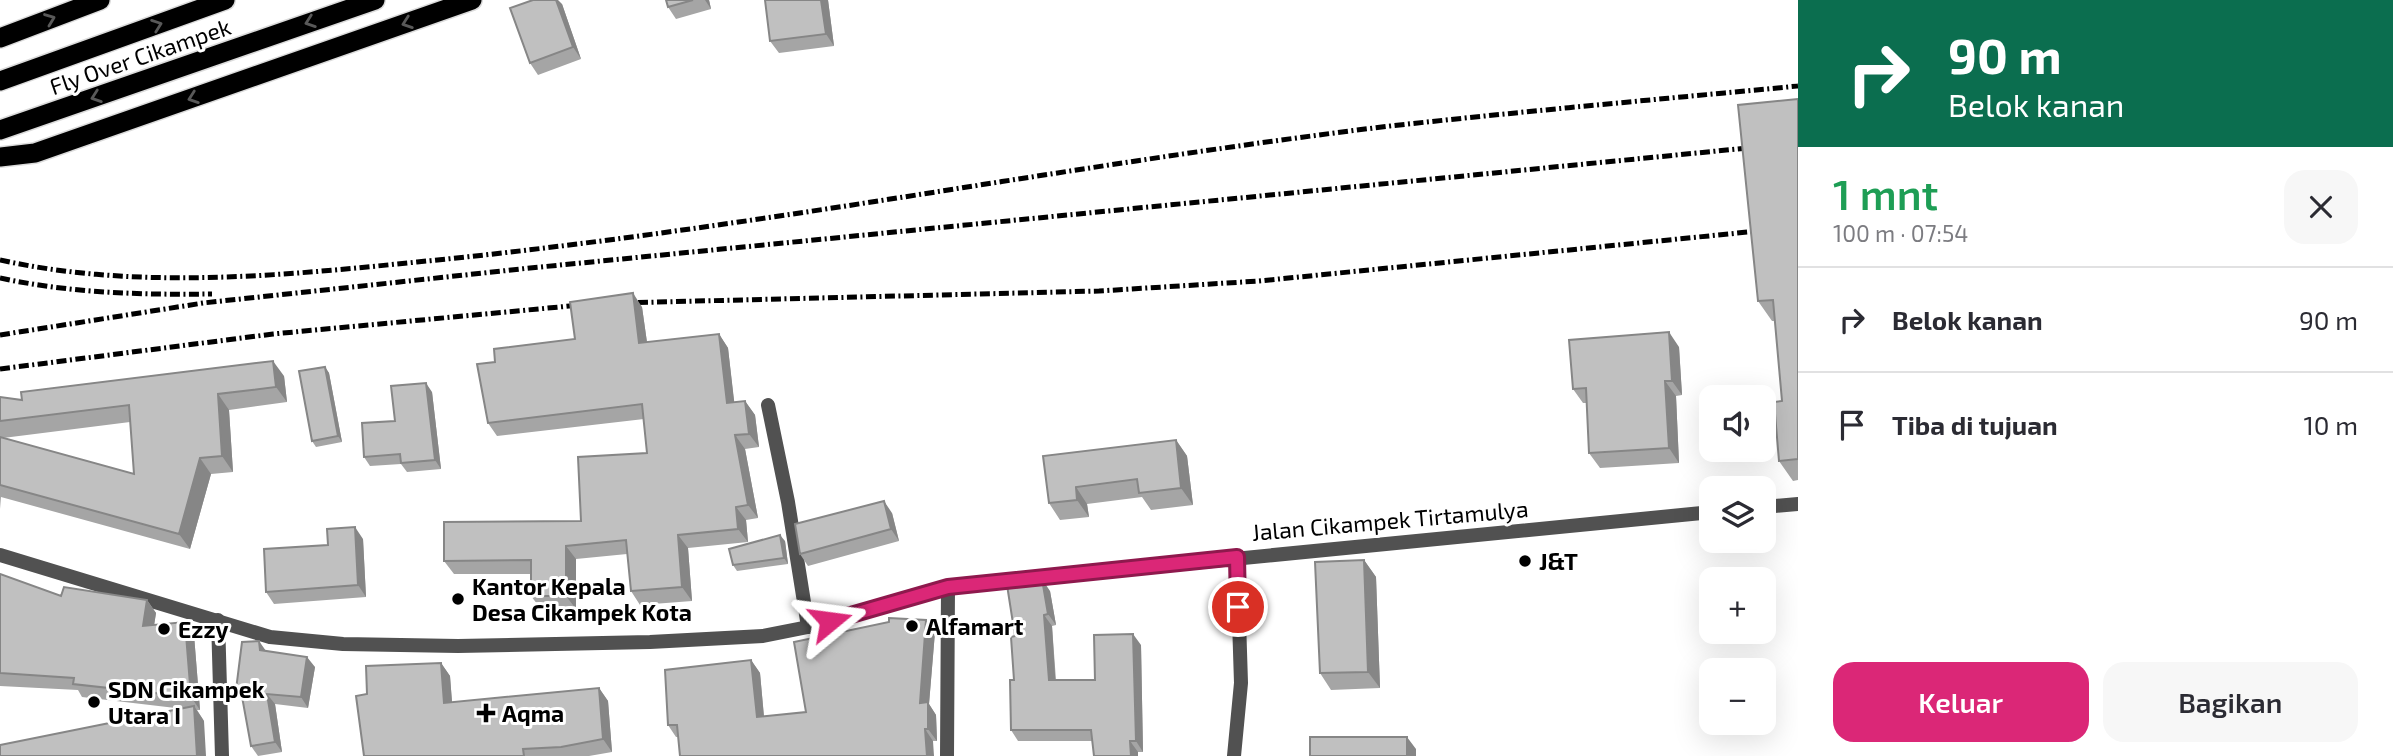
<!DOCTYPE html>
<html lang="id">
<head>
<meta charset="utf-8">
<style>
  body { margin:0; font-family:"Exo 2",sans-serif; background:#f7f7f7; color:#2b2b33; height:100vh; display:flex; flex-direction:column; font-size:26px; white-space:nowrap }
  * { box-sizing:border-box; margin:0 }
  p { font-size:23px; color:#7c7c81 }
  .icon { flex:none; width:38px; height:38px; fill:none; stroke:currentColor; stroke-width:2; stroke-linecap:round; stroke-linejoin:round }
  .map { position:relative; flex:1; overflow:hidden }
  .drawer { display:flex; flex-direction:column; background:#fff; width:595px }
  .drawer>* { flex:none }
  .banner { background:#0b6e4f; color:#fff; overflow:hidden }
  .controls { position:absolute; left:1699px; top:385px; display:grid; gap:14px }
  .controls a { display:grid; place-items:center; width:77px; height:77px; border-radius:14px; background:#fff; box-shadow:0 7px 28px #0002; font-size:35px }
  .pin { position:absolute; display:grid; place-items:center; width:60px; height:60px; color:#fff; margin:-30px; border:4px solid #fff; border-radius:50%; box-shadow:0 2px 7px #0007 }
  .me { position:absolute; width:77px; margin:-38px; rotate:74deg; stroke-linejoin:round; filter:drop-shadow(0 0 5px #0008) }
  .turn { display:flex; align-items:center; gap:24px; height:147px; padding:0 35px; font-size:32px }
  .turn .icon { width:91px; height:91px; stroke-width:2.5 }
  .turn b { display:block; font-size:49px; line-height:60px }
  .round { display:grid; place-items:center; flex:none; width:74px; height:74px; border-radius:21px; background:#f7f7f7 }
  .head { display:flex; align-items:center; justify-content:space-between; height:119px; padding:0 35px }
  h1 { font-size:42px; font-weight:600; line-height:52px; color:#1e9e55 }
  .button { display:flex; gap:14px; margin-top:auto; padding:14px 35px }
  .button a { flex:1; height:80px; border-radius:21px; background:#db2777; color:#fff; font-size:28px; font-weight:600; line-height:80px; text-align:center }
  .button a+a { background:#f7f7f7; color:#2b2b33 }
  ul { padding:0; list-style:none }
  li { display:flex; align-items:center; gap:21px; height:105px; padding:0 35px; border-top:2px solid #e1e1e2 }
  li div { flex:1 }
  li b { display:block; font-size:26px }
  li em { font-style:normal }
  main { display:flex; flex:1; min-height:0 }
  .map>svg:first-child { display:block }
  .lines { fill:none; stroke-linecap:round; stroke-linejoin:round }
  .trunk-casing { stroke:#dbdbdb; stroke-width:22 }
  .minor { stroke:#515151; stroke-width:14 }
  .tertiary { stroke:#515151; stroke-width:14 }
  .trunk { stroke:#000; stroke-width:19 }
  .rail { stroke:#000; stroke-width:5; stroke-dasharray:10 3.5 2 3.5; stroke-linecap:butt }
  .wall { fill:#a5a5a5; fill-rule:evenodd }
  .shaded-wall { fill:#868686 }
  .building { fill:#c0c0c0; stroke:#868686; stroke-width:2 }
  .oneway { stroke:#595959 }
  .route-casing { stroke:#8e194d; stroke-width:18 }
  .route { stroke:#db2777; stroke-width:12 }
  .poi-dot { fill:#000; stroke:#fff; stroke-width:2.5 }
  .labels { text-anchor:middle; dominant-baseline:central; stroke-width:6; stroke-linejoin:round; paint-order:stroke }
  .street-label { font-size:23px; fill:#000; stroke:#fff }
  .poi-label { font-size:23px; font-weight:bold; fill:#000; stroke:#fff; text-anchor:start }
</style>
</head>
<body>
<main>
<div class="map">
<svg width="1798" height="756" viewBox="0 0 1798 756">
  <rect width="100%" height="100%" fill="#fff"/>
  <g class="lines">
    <!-- trunk casing -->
    <g class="trunk-casing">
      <path id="trunk" d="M0,38L100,0
        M0,81L225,0
        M0,130L375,0
        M0,157L35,153L472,0"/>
    </g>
    <!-- minor -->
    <path class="minor" d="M768,405L788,502L808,627
      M218,620L222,756
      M947,756L948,587
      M1234,756L1241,683L1237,557"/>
    <!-- tertiary -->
    <path class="tertiary" d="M1764,507L1798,504
      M0,555L270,637L343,644L458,646L650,642L763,636L808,627L948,587L1712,512"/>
    <!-- trunk -->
    <use href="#trunk" class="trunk"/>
    <!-- rail -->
    <path class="rail" d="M0,260C137,290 279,276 417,262C601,244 784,216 967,187C1108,165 1249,143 1390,126C1526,111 1662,99 1798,86
      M0,278C70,293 141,295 212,294
      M619,303L1099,291L1259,281L1798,227
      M0,335L203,303L530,268L1798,143
      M0,369L273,334L591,304"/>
  </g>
  <!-- wall -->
  <path class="wall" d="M666,0H709L711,9L676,19L668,7Z
    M828,0L834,46L779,53L770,41Z
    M562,4L581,59L538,75L530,63Z
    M1798,99V480L1793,481L1779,461L1782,401L1775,321H1772L1758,301Z
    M642,307L647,342L719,334L728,348L734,402L745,401L755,415L759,447L745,449L758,518L746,520L748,542L688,548L692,601L640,605L631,591L627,554L576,559V609H541L531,596V574H454L444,561L581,521L647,453L644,419L497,436L488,423L495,362L575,339Z
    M1679,347L1682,395L1676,396L1679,463L1600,468L1589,453L1587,403H1583L1573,389Z
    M325,367L329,373L342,442L316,447L312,441Z
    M284,376L287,402L229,410L233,472L211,474L190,549L1,497L0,509V397L22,400ZM130,422L134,474L3,438Z
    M432,392L441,469L407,472L401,464L370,466L364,457L395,421Z
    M1176,440L1187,456L1193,505L1151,510L1142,497L1087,504L1089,517L1060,520L1049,503L1043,456Z
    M892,513L899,541L808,566L800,554Z
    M363,539L366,597L274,604L266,592L328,545Z
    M785,541L788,564L737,571L733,565Z
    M1364,560L1376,577L1380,688L1331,690L1320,673Z
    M0,574L61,596L147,600L156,613L154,625L185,622L194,635L200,710H197L204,721L184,709L82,697L78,690L0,686Z
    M1050,591L1056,625L1052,626L1056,680H1095L1141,645L1143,752H1138V756H1094L1092,741H1018L1011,730L1014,680L1015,636Z
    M935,632L929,704L936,715L937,741L678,737H676L668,725L751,660L760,673L764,716L806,712Z
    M266,651L315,667L308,708L275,704L282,752L258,756L251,746L243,700L236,690Z
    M441,663L450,676L452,702L599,688L608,701L612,752L589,756H364Z"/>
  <!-- shaded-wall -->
  <path class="shaded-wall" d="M556,0H558L562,4L581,59L573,47Z
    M705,0H709L711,9Z
    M821,0H828L834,46L826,34Z
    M633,293L642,307L649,357L639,343Z
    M1669,332L1679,347L1682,395L1672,381Z
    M719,334L728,348L736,417L727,403Z
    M273,361L284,376L287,402L276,387Z
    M325,367L329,373L342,442L338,436Z
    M1665,381L1676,396L1679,463L1669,448Z
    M426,383L432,392L441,469L435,460Z
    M218,394L229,410L233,472L222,456Z
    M745,401L755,415L759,447L749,434Z
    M735,435L745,449L758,518L748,505Z
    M1176,440L1187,456L1193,505L1181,488Z
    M200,458L211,474L190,549L179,534Z
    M1076,487L1087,504L1089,517L1077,500Z
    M884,501L892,513L899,541L891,529Z
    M736,507L746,520L748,542L738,529Z
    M355,527L363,539L366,597L358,585Z
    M678,535L688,548L692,601L682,587Z
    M780,535L785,541L788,564L784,558Z
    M566,546L576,559V609L566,596Z
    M1364,560L1376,577L1380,688L1368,672Z
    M1042,579L1050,591L1056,625L1048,614Z
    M147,600L156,613L152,639L143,626Z
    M1044,615L1052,626L1056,691L1049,680Z
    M926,620L935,632L929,704L936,715L937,741L928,729L920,703Z
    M185,622L194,635L200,710L191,697Z
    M1133,634L1141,645L1143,752L1136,741Z
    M259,641L266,651L260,650Z
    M307,657L315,667L308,708L301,697Z
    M751,660L760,673L765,729L757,717Z
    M441,663L450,676L453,715L444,703Z
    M599,688L608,701L612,752L603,739Z
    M267,694L275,704L282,752L275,742Z
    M194,706L204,721L206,756H197Z
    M925,729L933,741L934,756H927Z
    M1407,737L1416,749V756H1407Z
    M1130,741L1138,752V756H1131Z"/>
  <!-- building -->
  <path class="building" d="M533,0H556L573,47L530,63L510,8Z
    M666,0H693L668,7Z
    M765,0H821L826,34L770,41Z
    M1798,99V459L1779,461L1774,402L1782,401L1773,300L1758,301L1738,105Z
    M633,293L639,343L719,334L727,403L745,401L749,434L735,435L748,505L736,507L738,529L678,535L682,587L631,591L626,540L566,546V596H531V560L444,561V522L581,521L578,457L647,453L642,404L488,423L477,364L495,362L494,349L575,339L570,302Z
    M1669,332L1672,381H1665L1669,448L1589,453L1586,388L1573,389L1569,340Z
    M273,361L276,387L218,394L222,456L200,458L179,534L0,485V437L134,474L129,405L0,421V397L22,400L21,392Z
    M325,367L338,436L312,441L299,371Z
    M426,383L435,460L401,463L400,454L364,457L362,423L395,421L391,386Z
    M1176,440L1181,488L1139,493L1137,479L1076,487L1077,500L1049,503L1043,456Z
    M884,501L891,529L800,554L795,524Z
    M355,527L358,585L266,592L264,549L328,545L327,529Z
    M780,535L784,558L733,565L729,549Z
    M1364,560L1368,672L1320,673L1315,562Z
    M0,574L61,596L64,587L147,600L143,626L185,622L191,697L73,684L74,678L0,673Z
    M1042,579L1048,614L1044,615L1049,680H1095L1094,635L1133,634L1136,741H1130L1131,756H1094L1091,730H1011L1010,680H1014L1011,637L1015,636L1007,585Z
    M889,618L926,620L920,703L928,702V729H925L927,756H680L677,725H668L665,670L751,660L757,717L806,712L794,642L889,622Z
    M259,641L260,650L307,657L301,697L267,694L275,742L251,746L241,691L236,690L242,642Z
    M441,663L444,703L599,688L603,739L561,747L523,749L524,756H364L356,696L367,694L366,666Z
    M194,706L197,756H0V745Z
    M1310,737H1407V756H1310Z"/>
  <!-- one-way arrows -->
  <defs><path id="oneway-chevron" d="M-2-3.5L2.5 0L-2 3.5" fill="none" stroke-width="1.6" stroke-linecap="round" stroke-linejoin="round" transform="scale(1.75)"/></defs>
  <g class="oneway">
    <use href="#oneway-chevron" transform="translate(50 19) rotate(-21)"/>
    <use href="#oneway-chevron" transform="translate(310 22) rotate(161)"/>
    <use href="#oneway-chevron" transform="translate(407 23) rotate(161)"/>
    <use href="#oneway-chevron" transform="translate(157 25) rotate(-20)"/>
    <use href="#oneway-chevron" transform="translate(96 97) rotate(161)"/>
    <use href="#oneway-chevron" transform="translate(193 98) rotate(161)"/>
  </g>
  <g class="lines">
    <!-- route casing -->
    <g class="route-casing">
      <path id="route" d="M830,621L948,587L1237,557L1238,607"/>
    </g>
    <!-- route -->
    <use href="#route" class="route"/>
  </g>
  <!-- markers -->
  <g class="poi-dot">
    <circle cx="1525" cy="561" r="7"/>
    <circle cx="458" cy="599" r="7"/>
    <circle cx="912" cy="626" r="7"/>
    <circle cx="164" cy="629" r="7"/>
    <circle cx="94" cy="702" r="7"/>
    <path d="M482.5 702.5h7v7h7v7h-7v7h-7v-7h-7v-7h7z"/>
  </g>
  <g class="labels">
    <!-- street labels -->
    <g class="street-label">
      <text transform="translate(140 56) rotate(-19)">Fly Over Cikampek</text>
      <text transform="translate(1390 520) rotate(-5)">Jalan Cikampek Tirtamulya</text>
    </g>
    <!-- poi labels -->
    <g class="poi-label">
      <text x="1539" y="561">J&amp;T</text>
      <text x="472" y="586">Kantor Kepala<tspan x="472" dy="26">Desa Cikampek Kota</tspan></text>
      <text x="926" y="626">Alfamart</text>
      <text x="178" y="629">Ezzy</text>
      <text x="108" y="689">SDN Cikampek<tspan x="108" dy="26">Utara I</tspan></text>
      <text x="502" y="713">Aqma</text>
    </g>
  </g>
</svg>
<div class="controls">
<a><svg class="icon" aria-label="sound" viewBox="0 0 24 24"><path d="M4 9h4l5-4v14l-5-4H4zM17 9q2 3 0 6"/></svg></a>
<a><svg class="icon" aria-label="layers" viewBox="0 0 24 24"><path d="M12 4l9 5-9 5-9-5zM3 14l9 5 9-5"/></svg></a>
<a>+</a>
<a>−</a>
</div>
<div class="pin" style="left:1238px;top:607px;background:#d93025"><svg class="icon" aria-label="arrive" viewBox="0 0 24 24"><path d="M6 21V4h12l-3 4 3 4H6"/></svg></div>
<svg class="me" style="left:830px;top:621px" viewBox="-20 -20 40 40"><path d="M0-17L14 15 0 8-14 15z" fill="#db2777" stroke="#fff" stroke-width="4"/></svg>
</div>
<section class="drawer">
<div class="banner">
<div class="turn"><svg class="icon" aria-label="right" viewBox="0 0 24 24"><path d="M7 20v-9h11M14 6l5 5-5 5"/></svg><div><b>90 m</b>Belok kanan</div></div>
</div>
<div class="head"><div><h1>1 mnt</h1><p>100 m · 07:54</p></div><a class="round"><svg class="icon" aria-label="close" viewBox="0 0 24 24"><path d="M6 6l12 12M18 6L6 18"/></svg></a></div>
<ul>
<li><svg class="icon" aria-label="right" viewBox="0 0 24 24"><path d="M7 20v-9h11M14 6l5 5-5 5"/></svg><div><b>Belok kanan</b></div><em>90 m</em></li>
<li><svg class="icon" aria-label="arrive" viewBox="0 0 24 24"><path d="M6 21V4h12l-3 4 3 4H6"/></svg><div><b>Tiba di tujuan</b></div><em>10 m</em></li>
</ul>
<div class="button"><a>Keluar</a><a>Bagikan</a></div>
</section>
</main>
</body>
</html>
